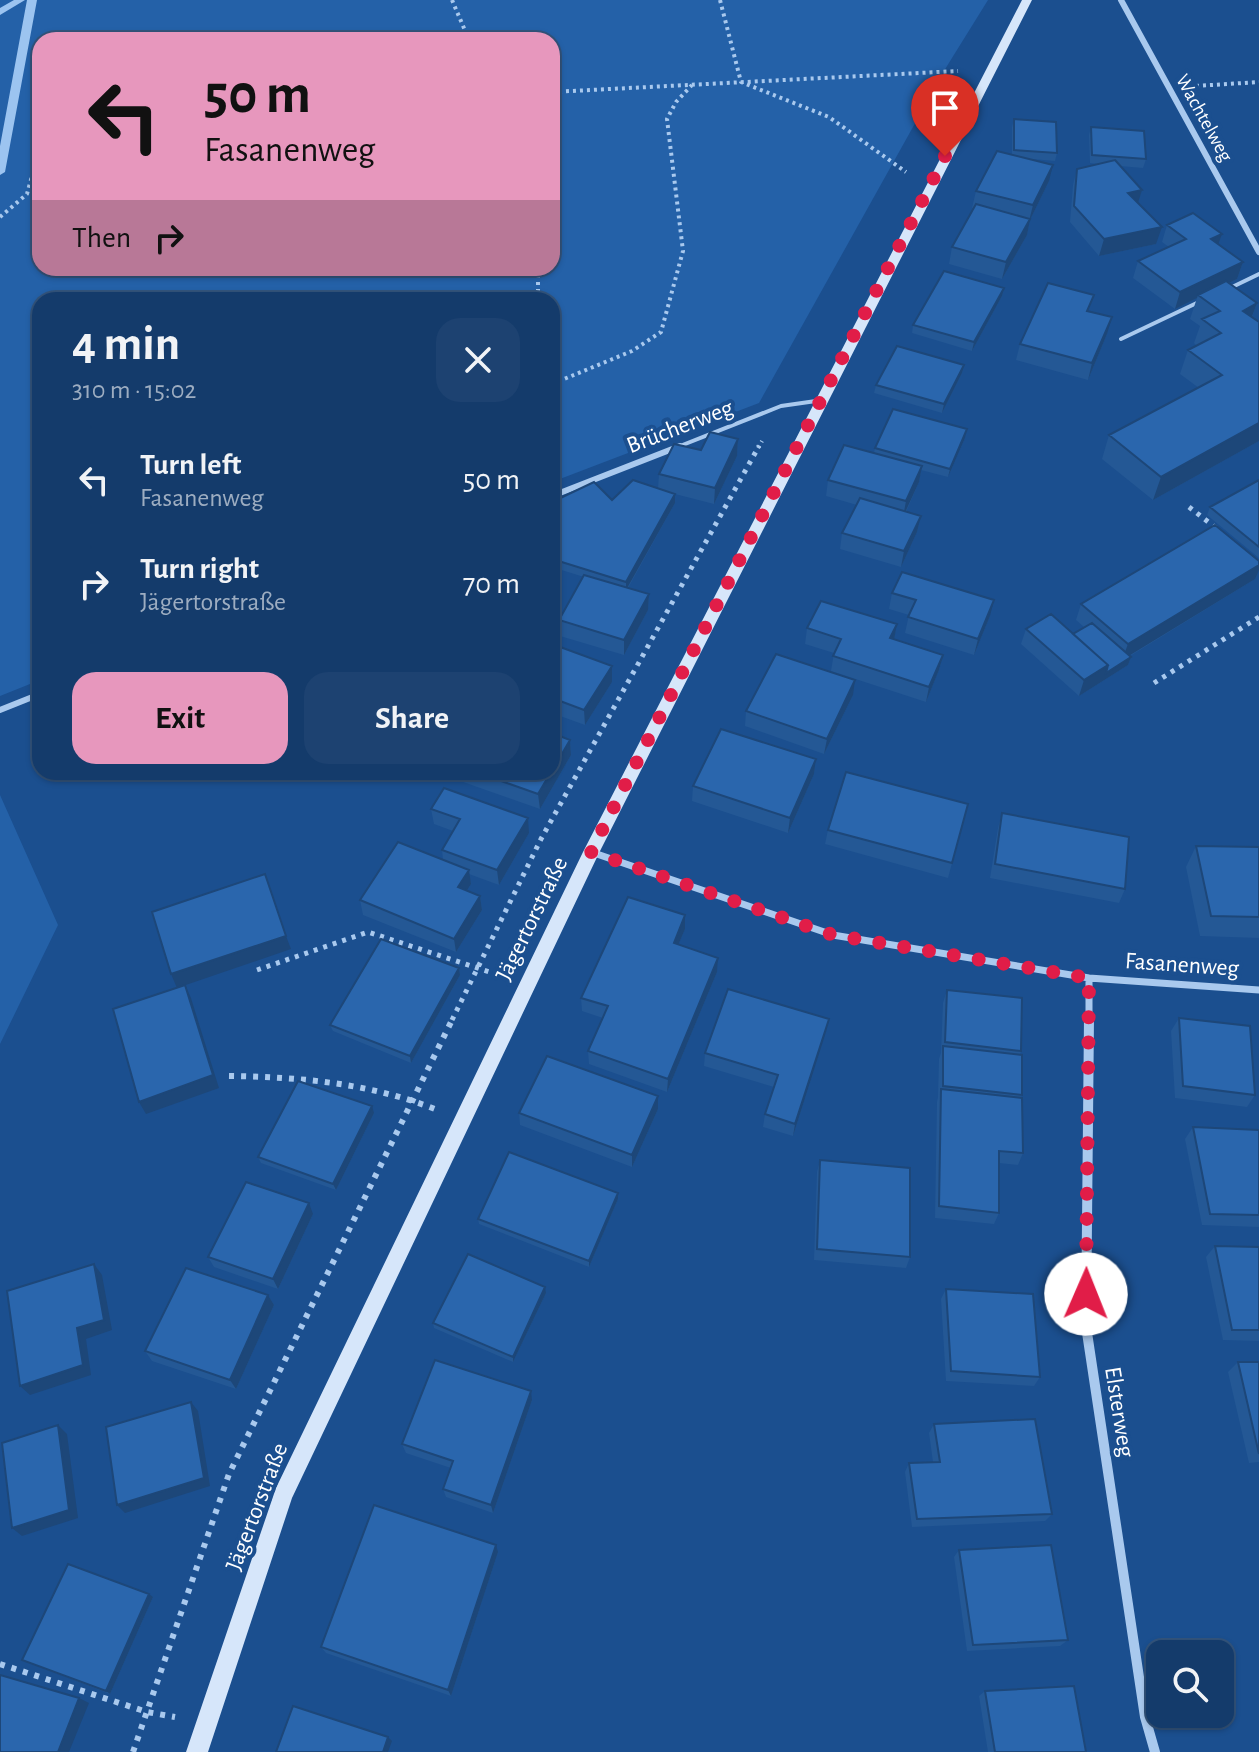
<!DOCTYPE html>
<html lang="en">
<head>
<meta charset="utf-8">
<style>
  body { margin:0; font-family:"Alegreya Sans",sans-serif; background:#1d4271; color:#f1f3f6; height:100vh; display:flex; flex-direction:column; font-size:30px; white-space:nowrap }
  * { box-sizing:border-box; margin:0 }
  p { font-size:26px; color:#9dadc1 }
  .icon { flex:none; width:44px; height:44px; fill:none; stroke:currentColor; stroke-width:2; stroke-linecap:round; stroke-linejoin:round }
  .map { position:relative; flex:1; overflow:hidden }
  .side { position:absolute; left:32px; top:292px; width:528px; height:488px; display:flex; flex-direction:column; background:#143b6b; border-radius:24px; box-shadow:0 2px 6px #0004,0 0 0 2px #33557e }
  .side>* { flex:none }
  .banner { position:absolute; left:32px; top:32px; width:528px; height:244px; border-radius:24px; box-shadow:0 2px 6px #0004,0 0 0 2px #33557e; background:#e797bd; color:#111; overflow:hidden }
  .fabs { position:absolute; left:1146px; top:1640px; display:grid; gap:16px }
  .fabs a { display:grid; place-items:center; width:88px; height:88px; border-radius:16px; background:#143b6b; box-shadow:0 2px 6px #0004,0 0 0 2px #33557e; font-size:40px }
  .pin { position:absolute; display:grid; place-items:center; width:68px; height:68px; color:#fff; margin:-82px -34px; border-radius:50% 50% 50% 0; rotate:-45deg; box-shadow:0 0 8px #0007 }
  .pin .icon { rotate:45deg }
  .me { position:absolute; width:88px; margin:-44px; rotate:1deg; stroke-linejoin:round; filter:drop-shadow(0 0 6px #0008) }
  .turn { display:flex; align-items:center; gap:28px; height:168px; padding:0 40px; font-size:36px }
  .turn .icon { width:104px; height:104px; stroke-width:2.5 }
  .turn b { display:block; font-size:56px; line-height:68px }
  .then { display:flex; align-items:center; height:76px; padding:0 40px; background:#0003; gap:16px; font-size:30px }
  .round { display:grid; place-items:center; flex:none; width:84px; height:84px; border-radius:24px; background:#1d4271 }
  .summary { display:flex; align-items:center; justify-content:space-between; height:136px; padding:0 40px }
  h1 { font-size:48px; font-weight:700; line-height:60px }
  .action { display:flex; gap:16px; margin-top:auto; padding:16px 40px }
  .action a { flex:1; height:92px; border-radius:24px; background:#e797bd; color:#111; font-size:32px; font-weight:700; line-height:92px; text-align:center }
  .action a+a { background:#1d4271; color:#f1f3f6 }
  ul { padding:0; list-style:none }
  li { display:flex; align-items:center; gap:24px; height:104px; padding:0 40px }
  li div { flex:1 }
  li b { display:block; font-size:30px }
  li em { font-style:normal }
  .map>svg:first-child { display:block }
  .green { fill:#2461a8; fill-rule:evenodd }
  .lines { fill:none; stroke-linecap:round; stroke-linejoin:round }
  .stream { fill:#9cc4f0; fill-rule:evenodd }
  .path-far2 { stroke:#a9c9ee; stroke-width:4; stroke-dasharray:3 4; stroke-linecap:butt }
  .path-far1 { stroke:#a9c9ee; stroke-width:5; stroke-dasharray:4 6; stroke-linecap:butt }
  .path { stroke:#a9c9ee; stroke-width:6; stroke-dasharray:5 7; stroke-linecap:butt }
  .lane-far1 { stroke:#a9c9ee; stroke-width:4 }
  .lane { stroke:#a9c9ee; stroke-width:6 }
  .street-far2 { stroke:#a9c9ee; stroke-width:6 }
  .street-far1 { stroke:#a9c9ee; stroke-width:7 }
  .street { stroke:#a9c9ee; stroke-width:10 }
  .secondary { fill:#d6e6fa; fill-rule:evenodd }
  .wall { fill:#245895 }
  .shaded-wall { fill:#1d4779 }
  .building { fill:#2a66ad; stroke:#1d4779; stroke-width:2 }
  .route { stroke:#e11d48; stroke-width:14; stroke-dasharray:0 25.2 }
  .labels { text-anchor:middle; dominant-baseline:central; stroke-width:8; stroke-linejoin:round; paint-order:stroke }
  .far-street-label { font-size:20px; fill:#fff; stroke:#1b4f8f }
  .street-label { font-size:24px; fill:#fff; stroke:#1b4f8f }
</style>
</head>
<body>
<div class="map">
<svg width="1259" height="1752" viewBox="0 0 1259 1752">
  <rect width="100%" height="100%" fill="#1b4f8f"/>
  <!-- green -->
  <path class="green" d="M0,0H988L947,66L759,403L552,482V300H40V680L0,696ZM40,40H552V268H40Z
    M0,795L58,925L0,1044Z"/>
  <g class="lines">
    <!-- stream -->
    <path class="stream" d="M14,0H25L0,15V8Z
      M27,0H37L5,172L0,175V146Z"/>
    <!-- path-far2 -->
    <path class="path-far2" d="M452,0L469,40
      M720,0L741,82L829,117L906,172
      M1196,86L1259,82
      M552,92L958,71
      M0,217L27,194L40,147
      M538,268V300
      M552,384L632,351L661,332L683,251L667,119L676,102L692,85
      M758,448L762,441"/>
    <!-- path-far1 -->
    <path class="path-far1" d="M1189,507L1216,528
      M1154,683L1259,617
      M257,970L368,932L499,975
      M452,1020L541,839L759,446"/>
    <!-- path -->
    <path class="path" d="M229,1076C300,1077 368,1083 435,1109
      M0,1664L147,1712L175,1717
      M133,1752L229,1474L453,1018"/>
    <!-- lane-far1 -->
    <path class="lane-far1" d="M1226,290L1259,274
      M1121,339L1201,301
      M675,448L781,406L823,400"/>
    <!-- lane -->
    <path class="lane" d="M552,496L680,446
      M0,710L40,694"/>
    <!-- street-far2 -->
    <path class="street-far2" d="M1121,0L1259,252"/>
    <!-- street-far1 -->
    <path class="street-far1" d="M591,852L833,935L1089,978L1259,990
      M1089,1020V978"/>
    <!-- street -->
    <path class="street" d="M1089,1018L1086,1326L1145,1717L1155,1752"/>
    <!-- secondary -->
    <path class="secondary" d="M1022,0H1032L599,853L292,1498L208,1752H186L276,1488L583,852Z"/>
  </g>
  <!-- wall -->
  <path class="wall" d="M1014,119L1057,153L1055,161L1032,159L1049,181L1030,220L1027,235L1002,279L949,264L952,247L974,208H972L976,191L1012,155V127Z
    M1091,127L1146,159L1143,168L1120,166L1156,244L1099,256L1070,222L1073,185L1077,169L1099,164L1090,163L1089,135Z
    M1167,225L1218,244L1243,262L1237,279L1229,283L1257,303L1252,317L1259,322V441L1153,500L1102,459L1109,435L1199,388L1180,374L1188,350L1197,346L1194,343L1200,326L1190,319L1197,298L1175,309L1133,278L1138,261L1169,247L1162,242Z
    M1004,288L1002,296L972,351L912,333L913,325Z
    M1089,312L1107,334L1088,380L1016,360L1020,344Z
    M964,365L962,373L942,413L874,393L876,385Z
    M967,429L965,438L948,477L921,470L919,482L906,512L921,516L917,532L901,567L840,549L842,533L857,505L826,496L828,480L874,453L875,448Z
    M738,439L737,456L714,504L675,494V503L628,588L649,594L648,610L624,655L560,636L559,620L584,577L552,567V502L612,500L658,489L659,474L701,450Z
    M1259,480V558L1207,515L1210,507Z
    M1255,579L1130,656L1131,657L1128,665L1079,696L1021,644L1026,629L1073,634L1084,627L1076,620L1081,604Z
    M892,593L990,616L974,655L905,633L909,615L889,609Z
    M897,624L894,639L943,655L939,670L926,702L831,671L834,653L805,644L807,628Z
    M552,644L612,682L585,725L552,713Z
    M853,695L824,754L745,726L746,711Z
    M570,740L571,755L540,809L449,777L448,772H552Z
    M816,759L814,774L788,833L692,801L693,786Z
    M968,804L948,878L825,844L828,830Z
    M431,809L529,833L499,885L469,874L471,884L467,890L480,896L482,910L456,952L363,915L360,900L443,860L442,850L453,831L434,824Z
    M1002,813L1125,889L1119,903L990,878L998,828Z
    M1196,846L1259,847V938L1200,936L1186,867Z
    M685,915V929L678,945L717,972L667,1092L589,1064L588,1051L603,1018L582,1011L581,998Z
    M459,968L460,975L411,1063L333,1031L330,1025Z
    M947,990L1021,1051L1020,1055L1022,1095L1021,1098L1023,1153L1018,1165L999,1163V1213L994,1224L935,1218L937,1102L938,1097L939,1059L941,1053L943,1003Z
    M1179,1018L1255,1095L1247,1107L1175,1098L1171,1031Z
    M829,1019L826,1032L793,1136L763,1127L765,1114L774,1087L704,1066L705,1053Z
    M658,1109L632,1167L520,1125L519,1113Z
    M374,1113L336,1190L261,1163L258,1157Z
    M1193,1127L1259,1130V1227L1202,1225L1185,1139Z
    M820,1160L910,1257L906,1268L814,1260L817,1172Z
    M618,1193V1199L589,1267L479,1224L478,1219Z
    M313,1214L278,1289L214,1267L208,1257Z
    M1215,1246L1259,1247V1341L1223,1340L1206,1257Z
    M946,1289L1040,1377L1034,1386L946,1381L941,1299Z
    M546,1293L513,1362L434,1328L433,1323Z
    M268,1295L274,1305L236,1389L152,1361L145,1351Z
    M1238,1362H1259V1462L1249,1463L1228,1372Z
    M532,1400L493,1513L446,1497L443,1489L451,1468L406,1453L402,1444Z
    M934,1424L1052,1514L1045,1521L912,1527L905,1472L909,1463L933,1462L929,1433Z
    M959,1550L1068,1640L1060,1646L967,1651L954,1557Z
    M498,1552L451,1696L326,1653L321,1647Z
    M153,1597L110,1694L22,1660Z
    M985,1691L1086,1752H988L979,1696Z"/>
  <!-- shaded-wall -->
  <path class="shaded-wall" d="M1053,165L1049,181L1030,220L1027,235L1002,279L1006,262L1029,221L1033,205Z
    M1142,190L1137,206L1128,193Z
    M1162,227L1156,244L1099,256L1104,239Z
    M1222,234L1216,250L1211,239Z
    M1243,262L1237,279L1200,297L1198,295L1197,298L1175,309L1180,292Z
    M1004,288L1002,296L972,351L974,342Z
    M1257,303L1248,327L1243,311Z
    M1112,317L1107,334L1088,380L1092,363Z
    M964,365L962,373L942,413L944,404Z
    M1259,423V441L1153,500L1161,477Z
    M967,429L965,438L948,477L950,469Z
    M738,439L737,456L714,504L715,488Z
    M922,466L919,482L903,517L906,501Z
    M675,494V503L626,590V582Z
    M921,516L917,532L901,567L904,551Z
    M1259,565V570L1255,579L1122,660L1128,644Z
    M649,594L648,610L624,655V640Z
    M994,600L990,616L974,655L978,639Z
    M897,624L894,640L890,638Z
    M943,655L939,670L926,702L929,687Z
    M1131,657L1128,665L1079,696L1084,680L1108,665Z
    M612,666V682L585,725L584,710Z
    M855,680L853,695L824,754L827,739Z
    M570,740L571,755L540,809L538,794Z
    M816,759L814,774L788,833L790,818Z
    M528,818L529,833L499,885L497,870Z
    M469,870L471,884L460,901L458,887Z
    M480,896L482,910L456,952L454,939Z
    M685,915V929L673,957L674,943Z
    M286,936L291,949L177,988L171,974Z
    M718,958L717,972L667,1092L668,1079Z
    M459,968L460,975L411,1063L410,1056Z
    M185,985L191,998L219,1088L146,1114L139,1102Z
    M829,1019L826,1032L793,1136L795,1124Z
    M658,1096V1109L632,1167V1155Z
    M372,1106L374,1113L336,1190L333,1184Z
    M618,1193V1199L589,1267V1261Z
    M309,1203L313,1214L278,1289L273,1279Z
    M94,1264L102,1275L112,1330L86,1339L91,1375L30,1395L20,1386L77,1328Z
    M545,1287L546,1293L513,1362V1357Z
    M268,1295L274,1305L236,1389L230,1380Z
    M531,1391L532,1400L493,1513L491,1505Z
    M191,1402L198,1411L210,1486L125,1513L117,1505Z
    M58,1425L67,1434L78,1518L22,1536L12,1528Z
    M496,1545L498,1552L451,1696L448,1690Z
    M149,1594L153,1597L110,1694L106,1691Z
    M79,1698L89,1703L69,1752H58Z
    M388,1737L392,1741L388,1752H383Z"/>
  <!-- building -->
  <path class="building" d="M1014,119L1056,122L1057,153L1014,150Z
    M1091,127L1144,131L1146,159L1092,155Z
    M997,151L1053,165L1033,205L976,191Z
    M1115,160L1142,190L1128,193L1162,227L1104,239L1074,206L1077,169Z
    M976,204L1030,219L1006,262L952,247Z
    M1193,213L1222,234L1211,239L1243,262L1180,292L1138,261L1186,239L1167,225Z
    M944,271L1004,288L974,342L913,325Z
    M1226,281L1257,303L1243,311L1259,322V423L1161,477L1109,435L1222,375L1188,350L1221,333L1202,319L1220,311L1198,295Z
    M1048,283L1094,295L1087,311L1112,317L1092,363L1020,344Z
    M897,346L964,365L944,404L876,385Z
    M893,409L967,429L950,469L875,448Z
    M710,432L738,439L715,488L659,474L674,444L701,450Z
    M844,445L922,466L906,501L828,480Z
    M633,480L675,494L626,582L552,559V502L594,482L612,500Z
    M1259,480V547L1210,507Z
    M860,498L921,516L904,551L842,533Z
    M1215,525L1259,561V565L1128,644L1081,604Z
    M902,572L994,600L978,639L908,617L916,600L892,593Z
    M584,575L649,594L624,640L559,620Z
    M821,601L897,624L890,638L943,655L929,687L833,656L841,639L807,628Z
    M1051,614L1108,665L1084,680L1026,629Z
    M1092,623L1131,657L1106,673L1108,665L1073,634Z
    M552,644L612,666L584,710L552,698Z
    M776,654L855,680L827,739L746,711Z
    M721,729L816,759L790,818L693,786Z
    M552,733L570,740L552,771Z
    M476,772H551L538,794Z
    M846,772L968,804L952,863L828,830Z
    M444,788L528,818L497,870L442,850L460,819L431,809Z
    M1002,813L1129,837L1125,889L995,864Z
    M398,842L469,870L458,887L480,896L454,939L360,900Z
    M1196,846L1259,847V917L1211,916Z
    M265,874L286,936L171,974L152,912Z
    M628,897L685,915L674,943L718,958L668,1079L588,1051L608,1006L581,998Z
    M381,939L459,968L410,1056L330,1025Z
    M185,985L213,1075L139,1102L113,1009Z
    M728,989L829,1019L795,1124L765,1114L778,1075L705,1053Z
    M947,990L1022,998L1021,1051L945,1042Z
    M1179,1018L1250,1026L1255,1095L1183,1086Z
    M943,1046L1022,1055V1095L943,1086Z
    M547,1056L658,1096L632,1155L519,1113Z
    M298,1081L372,1106L333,1184L258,1157Z
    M941,1089L1022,1098L1023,1153L999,1151V1213L939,1206Z
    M1193,1127L1259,1130V1215L1210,1214Z
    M509,1152L618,1193L589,1261L478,1219Z
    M820,1160L910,1168V1257L817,1249Z
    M246,1182L309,1203L273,1279L208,1257Z
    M1215,1246L1259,1247V1330H1232Z
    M468,1254L545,1287L513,1357L433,1323Z
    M94,1264L104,1320L77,1328L83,1365L20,1386L7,1291Z
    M186,1268L268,1295L230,1380L145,1351Z
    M946,1289L1033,1294L1040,1377L951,1371Z
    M435,1360L531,1391L491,1505L443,1489L453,1461L402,1444Z
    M1238,1362H1259V1454Z
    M191,1402L204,1478L117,1505L106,1427Z
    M1035,1419L1052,1514L917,1519L909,1463L940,1462L934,1424Z
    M58,1425L69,1510L12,1528L2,1443Z
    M374,1505L496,1545L448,1690L321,1647Z
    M1051,1545L1068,1640L973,1645L959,1550Z
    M68,1564L149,1594L106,1691L22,1660Z
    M0,1675L79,1698L58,1752H0Z
    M1074,1686L1086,1752H995L985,1691Z
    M293,1706L388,1737L383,1752H276Z"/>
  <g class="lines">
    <!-- route -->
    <path class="route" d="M945,156L591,852L833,935L1089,978L1086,1294"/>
  </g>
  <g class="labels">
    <!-- far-street labels -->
    <g class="far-street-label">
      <text transform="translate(1204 118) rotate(61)">Wachtelweg</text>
    </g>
    <!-- street labels -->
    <g class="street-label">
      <text transform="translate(680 427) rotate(-21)">Brücherweg</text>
      <text transform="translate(532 919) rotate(-64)">Jägertorstraße</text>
      <text transform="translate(1182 965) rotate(4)">Fasanenweg</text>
      <text transform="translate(1119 1412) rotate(81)">Elsterweg</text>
      <text transform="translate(257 1507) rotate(-69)">Jägertorstraße</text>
    </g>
  </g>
</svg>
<div class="fabs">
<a><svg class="icon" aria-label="search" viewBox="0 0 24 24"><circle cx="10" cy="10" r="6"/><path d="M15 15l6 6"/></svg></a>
</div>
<div class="pin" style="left:945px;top:156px;background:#d93025"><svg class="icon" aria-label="arrive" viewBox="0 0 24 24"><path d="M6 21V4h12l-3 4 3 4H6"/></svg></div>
<svg class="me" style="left:1086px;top:1294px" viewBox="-20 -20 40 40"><circle r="19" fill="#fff"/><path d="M0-13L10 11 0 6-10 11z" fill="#e11d48"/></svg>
<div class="banner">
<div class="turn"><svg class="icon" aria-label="left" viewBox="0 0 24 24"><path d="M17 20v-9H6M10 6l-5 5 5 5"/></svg><div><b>50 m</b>Fasanenweg</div></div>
<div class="then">Then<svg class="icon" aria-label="right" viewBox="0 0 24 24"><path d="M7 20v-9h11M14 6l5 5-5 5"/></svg></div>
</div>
<section class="side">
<div class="summary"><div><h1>4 min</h1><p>310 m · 15:02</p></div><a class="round"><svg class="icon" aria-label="close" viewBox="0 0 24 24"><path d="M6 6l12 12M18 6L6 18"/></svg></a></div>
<ul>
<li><svg class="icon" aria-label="left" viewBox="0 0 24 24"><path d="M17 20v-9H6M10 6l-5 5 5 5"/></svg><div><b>Turn left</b><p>Fasanenweg</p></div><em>50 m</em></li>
<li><svg class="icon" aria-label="right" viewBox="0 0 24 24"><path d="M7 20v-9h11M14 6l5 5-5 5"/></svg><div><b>Turn right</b><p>Jägertorstraße</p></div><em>70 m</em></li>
</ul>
<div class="action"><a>Exit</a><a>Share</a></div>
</section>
</div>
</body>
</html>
